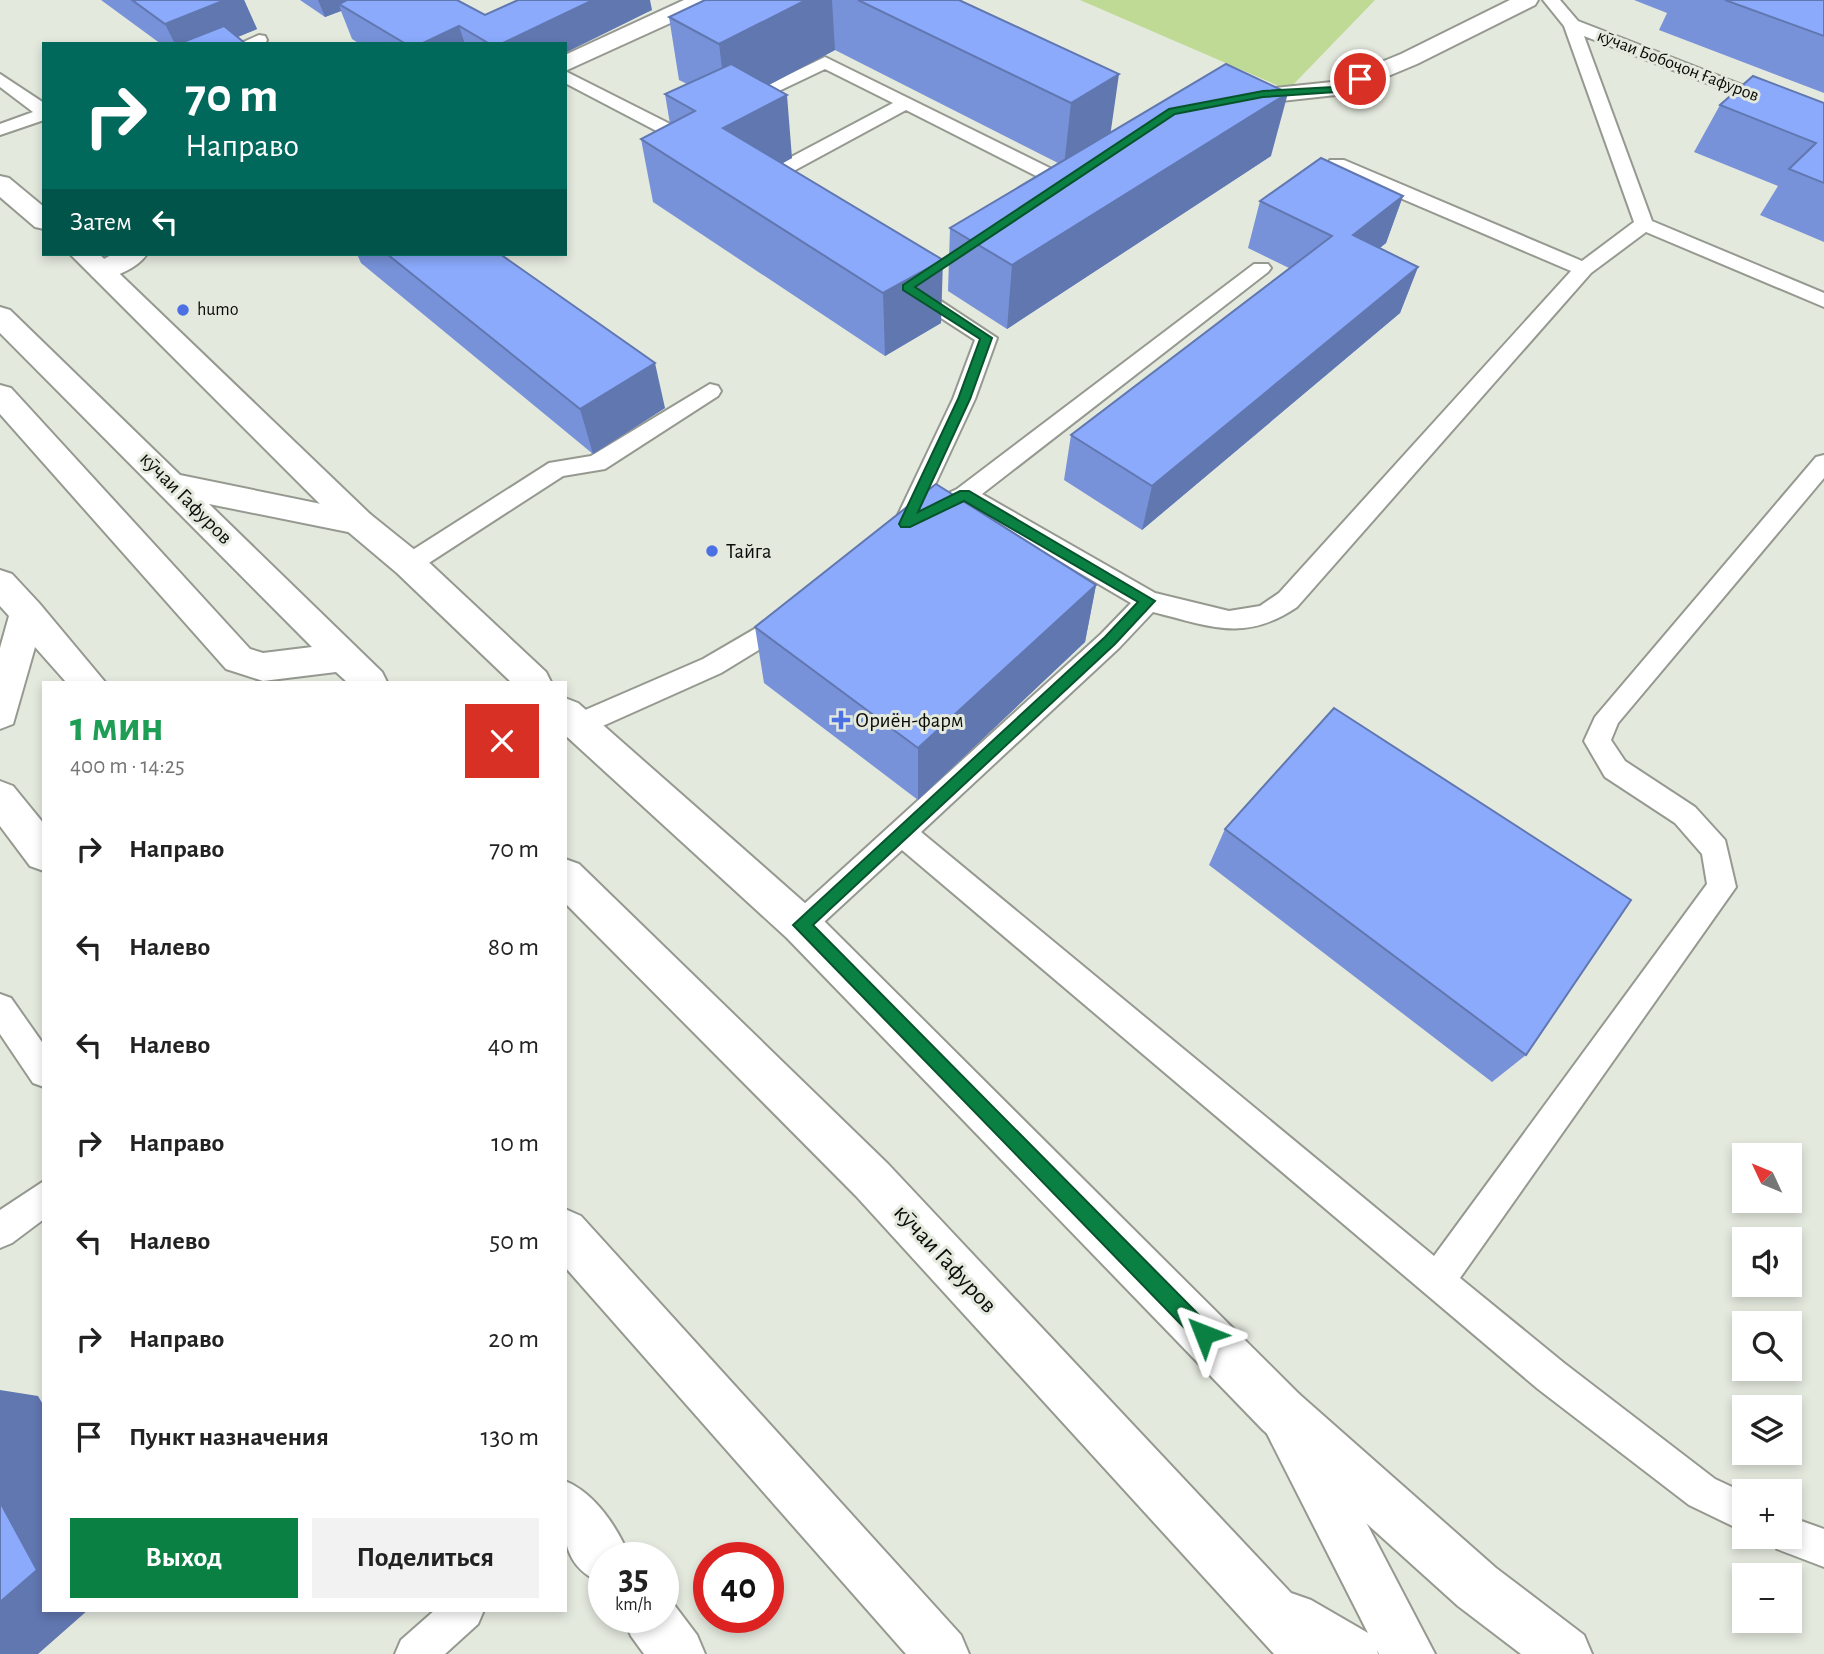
<!DOCTYPE html>
<html lang="ru">
<head>
<meta charset="utf-8">
<style>
  body { margin:0; font-family:"Alegreya Sans",sans-serif; background:#f2f2f2; color:#222; height:100vh; display:flex; flex-direction:column; font-size:26px; white-space:nowrap }
  * { box-sizing:border-box; margin:0 }
  p { font-size:23px; color:#767676 }
  .icon { flex:none; width:38px; height:38px; fill:none; stroke:currentColor; stroke-width:2; stroke-linecap:round; stroke-linejoin:round }
  .map { position:relative; flex:1; overflow:hidden }
  .drawer { position:absolute; left:42px; top:681px; width:525px; height:931px; display:flex; flex-direction:column; background:#fff; border-radius:0px; box-shadow:0 4px 10px #0003 }
  .drawer>* { flex:none }
  .guide { position:absolute; left:42px; top:42px; width:525px; height:214px; border-radius:0px; box-shadow:0 4px 10px #0003; background:#00695c; color:#fff; overflow:hidden }
  .needle { width:46px; rotate:314deg }
  .controls { position:absolute; left:1732px; top:1143px; display:grid; gap:14px }
  .controls a { display:grid; place-items:center; width:70px; height:70px; border-radius:0px; background:#fff; box-shadow:0 4px 10px #0003; font-size:35px }
  .speed { position:absolute; left:588px; top:1542px; display:flex; gap:14px; font-size:35px; font-weight:700; text-align:center }
  .speed>* { display:grid; place-content:center; width:91px; height:91px; border-radius:50%; background:#fff; box-shadow:0 4px 10px #0003; line-height:1 }
  .speed small { font-size:18px; font-weight:400 }
  .speed .limit { border:10px solid #d22; background:#fff; color:#111 }
  .pin { position:absolute; display:grid; place-items:center; width:60px; height:60px; color:#fff; margin:-30px; border:4px solid #fff; border-radius:50%; box-shadow:0 2px 7px #0007 }
  .me { position:absolute; width:77px; margin:-38px; rotate:315deg; stroke-linejoin:round; filter:drop-shadow(0 0 5px #0008) }
  .turn { display:flex; align-items:center; gap:24px; height:147px; padding:0 28px; font-size:32px }
  .turn .icon { width:91px; height:91px; stroke-width:2.5 }
  .turn b { display:block; font-size:49px; line-height:60px }
  .then { display:flex; align-items:center; height:66px; padding:0 28px; background:#0003; gap:14px; font-size:26px }
  .round { display:grid; place-items:center; flex:none; width:74px; height:74px; border-radius:0px; background:#f2f2f2 }
  .head { display:flex; align-items:center; justify-content:space-between; height:119px; padding:0 28px }
  h1 { font-size:42px; font-weight:700; line-height:52px; color:#1e9e55 }
  .primary-button { display:flex; gap:14px; margin-top:auto; padding:14px 28px }
  .primary-button a { flex:1; height:80px; border-radius:0px; background:#0b8043; color:#fff; font-size:28px; font-weight:700; line-height:80px; text-align:center }
  .primary-button a+a { background:#f2f2f2; color:#222 }
  ul { padding:0; list-style:none }
  li { display:flex; align-items:center; gap:21px; height:98px; padding:0 28px }
  li div { flex:1 }
  li b { display:block; font-size:26px }
  li em { font-style:normal }
  .map>svg:first-child { display:block }
  .green { fill:#beda94 }
  .lines { fill:none; stroke-linecap:round; stroke-linejoin:round }
  .service-casing { stroke:#959990; stroke-width:4 }
  .minor-casing { stroke:#959990; stroke-width:4 }
  .tertiary-casing { stroke:#959990; stroke-width:4 }
  .primary-casing { stroke:#959990; stroke-width:4 }
  .service { fill:#fff; fill-rule:evenodd }
  .minor { fill:#fff; fill-rule:evenodd }
  .tertiary { fill:#fff; fill-rule:evenodd }
  .primary { fill:#fff; fill-rule:evenodd }
  .wall { fill:#7892d9 }
  .shaded-wall { fill:#6177b0 }
  .building { fill:#8baafc; stroke:#6177b0; stroke-width:2 }
  .route { fill:#0b8043; stroke:#07532c; stroke-width:2 }
  .poi-dot { fill:#4b70e3; stroke:#e4e9de; stroke-width:2.5 }
  .labels { text-anchor:middle; dominant-baseline:central; stroke-width:6; stroke-linejoin:round; paint-order:stroke }
  .far-street-label { font-size:18px; fill:#0b0c09; stroke:#e4e9de }
  .far-poi-label { font-size:18px; fill:#0b0c09; stroke:#e4e9de; text-anchor:start }
  .street-label { font-size:21px; fill:#0b0c09; stroke:#e4e9de }
  .poi-label { font-size:21px; fill:#0b0c09; stroke:#e4e9de; text-anchor:start }
  .near-street-label { font-size:24px; fill:#0b0c09; stroke:#e4e9de }
</style>
</head>
<body>
<div class="map">
<svg width="1824" height="1654" viewBox="0 0 1824 1654">
  <rect width="100%" height="100%" fill="#e4e9de"/>
  <!-- green -->
  <path class="green" d="M1080,0H1375L1288,90Z"/>
  <g class="lines">
    <!-- service casing -->
    <g class="service-casing">
      <path id="service" d="M1543,0H1560L1578,21L1824,117V128L1584,36L1652,221L1824,293V307L1646,232L1591,273L1297,607C1244,643 1210,626 1153,612L1119,648L921,832L1434,1256L1707,884L1702,854L1675,823L1605,777L1584,741L1595,717L1816,457L1824,455V478L1618,723L1611,740L1625,761L1695,807L1725,840L1736,887L1460,1278L1564,1363L1715,1479L1745,1493V1532L1689,1505L1538,1389L902,850L811,934L801,938L791,934L786,925L791,916L1101,634L1131,603L964,505L932,521L918,522C912,534 905,538 892,534L888,528L896,519L953,399L975,340L904,294L901,290L904,286H918L997,338L975,399L926,504L957,489L1254,264H1268L1271,268L1268,272L982,494L1155,593L1229,611L1260,606L1279,593L1571,271L1330,168L1328,164L1330,160H1344L1582,261L1634,222L1564,26Z
        M259,35L265,36L267,40L265,44H239Z
        M825,57L1072,179L1074,183L1072,187H1058L906,110L775,181L768,195H754L751,187L761,173L893,103L825,69L745,107H733L730,103Z
        M565,71L676,127L696,119L705,124L682,138H670L565,83Z
        M0,74L44,103V120L0,135V124L33,112L0,87Z
        M710,384L718,386L721,391L718,396L605,469L563,476L418,570L409,573L400,570L397,564L400,558L549,463L591,456Z
        M787,610L796,613L800,620L796,627L721,673L587,733L578,736L569,733L565,726L569,717L703,659Z
        M0,994L11,998L44,1045V1087L33,1083L0,1034Z
        M44,1181V1219L12,1243L0,1248V1210Z
        M1790,1517L1824,1529V1567L1777,1549L1771,1536H1790Z
        M435,1610H484L478,1624L445,1654H395L401,1640Z"/>
    </g>
    <!-- minor casing -->
    <g class="minor-casing">
      <path id="minor" d="M684,0H713L710,5L565,71V55Z
        M1510,0H1538L1535,5L1417,64L1345,94L1236,106L1227,104L1224,99L1227,94L1236,92L1332,82L1401,54Z
        M113,254H147C137,269 110,281 93,277L89,271L93,265Z"/>
    </g>
    <!-- tertiary casing -->
    <g class="tertiary-casing">
      <path id="tertiary" d="M0,176L9,178L44,207V229L35,227L0,197Z
        M70,254H99L370,514L421,555L546,672L551,682H511L397,573L346,530Z
        M565,698L578,703L815,912L1299,1394L1496,1568L1584,1635L1592,1654H1521L1458,1606L1263,1430L787,938L565,735Z
        M0,781L13,786L44,824V871L30,866L0,826Z
        M565,1481C595,1493 618,1528 630,1558H604V1584C555,1564 565,1526 565,1481Z
        M663,1596L669,1598L697,1635L705,1654H644L631,1636L623,1617H663Z"/>
    </g>
    <!-- primary casing -->
    <g class="primary-casing">
      <path id="primary" d="M0,307L10,310L180,475L370,514L374,522L370,530L358,534L209,504L382,672L387,682H347L336,672L263,681L226,669L0,414V385L11,388L250,649L263,653L312,647L0,333Z
        M0,570L12,574L39,603L105,682H66L35,647L13,724L0,729V648L9,616L0,606Z
        M565,859L579,864L888,1164L1291,1593L1311,1600L1368,1633L1256,1412L1263,1394L1281,1387L1299,1394L1435,1654H1379L1377,1650L1378,1654H1274L856,1196L565,903Z
        M565,1209L581,1216L961,1635L969,1654H906L565,1267Z"/>
    </g>
    <!-- service -->
    <use href="#service" class="service"/>
    <!-- minor -->
    <use href="#minor" class="minor"/>
    <!-- tertiary -->
    <use href="#tertiary" class="tertiary"/>
    <!-- primary -->
    <use href="#primary" class="primary"/>
  </g>
  <!-- wall -->
  <path class="wall" d="M101,0H244L257,29L237,37L246,44H161Z
    M300,0H457L485,15L652,10L565,44H360L352,39L341,11L325,17Z
    M705,0H959L1111,132L1271,156L1007,329L948,291L950,228L1058,163L835,50L769,85L792,158L782,163L941,323L885,356L653,202L641,139L670,124L665,94L687,84L679,80L669,17Z
    M1634,0H1824V93L1659,30L1667,13Z
    M1824,103V242L1760,215L1778,186L1694,152L1720,105Z
    M1403,196L1386,243L1380,248L1418,267L1400,313L1142,530L1064,480L1071,435L1289,268L1248,248L1260,201Z
    M357,254H500L665,408L593,454L361,263Z
    M1096,585L1085,642L918,800L764,683L755,627Z
    M1225,829L1526,1055L1492,1082L1209,865Z"/>
  <!-- shaded-wall -->
  <path class="shaded-wall" d="M225,0H244L257,29L221,44H175L165,24Z
    M318,0H368L339,4L341,11L325,17Z
    M593,0H650L652,10L565,53V44H501Z
    M806,0H832L835,50L727,107L719,44Z
    M459,26L465,44H421Z
    M1119,74L1110,137L1064,166L1071,103Z
    M1288,93L1271,156L1007,329L1012,265Z
    M787,95L792,158L732,192L723,128Z
    M1403,196L1386,243L1337,281L1353,235Z
    M943,260L941,323L885,356L883,293Z
    M1418,267L1400,313L1142,530L1152,486Z
    M655,363L665,408L593,454L580,409Z
    M1096,585L1085,642L918,800V748Z
    M0,1390L38,1396L44,1406V1610H88L38,1654H0Z"/>
  <!-- building -->
  <path class="building" d="M132,0H225L165,24Z
    M347,0H457L485,15L518,0H593L501,44H490L459,26L421,44H406L339,4Z
    M705,0H806L719,44L669,17Z
    M858,0H959L1119,74L1071,103Z
    M1725,0H1824V36Z
    M224,26L246,44H178Z
    M731,64L787,95L723,128L943,260L883,293L641,139L695,111L665,94Z
    M1226,64L1288,93L1012,265L950,228Z
    M1753,76L1824,103V183L1789,169L1816,143L1720,105Z
    M1321,158L1403,196L1353,235L1418,267L1152,486L1071,435L1332,236L1260,201Z
    M387,254H500L655,363L580,409Z
    M936,484L1096,585L918,748L755,627Z
    M1334,708L1631,900L1526,1055L1225,829Z
    M0,1502L37,1570L0,1602Z"/>
  <!-- route -->
  <path class="route" d="M1360,76L1364,81L1336,92L1263,97L1175,114L915,287L992,338L970,399L918,512L960,491H969L1155,601L1115,644L813,925L1211,1327L1214,1334L1211,1341L1204,1344L1197,1341L793,925L1105,637L1138,602L964,501L910,527H901L899,524L958,399L980,339L903,290V285L1169,109L1263,91L1334,87Z"/>
  <!-- markers -->
  <g class="poi-dot">
    <circle cx="183" cy="310" r="7"/>
    <circle cx="712" cy="551" r="7"/>
    <path d="M837.5 709.5h7v7h7v7h-7v7h-7v-7h-7v-7h7z"/>
  </g>
  <g class="labels">
    <!-- far-street labels -->
    <g class="far-street-label">
      <text transform="translate(1678 66) rotate(21)">кӯчаи Бобоҷон Ғафуров</text>
    </g>
    <!-- far-poi labels -->
    <g class="far-poi-label">
      <text x="197" y="310">humo</text>
    </g>
    <!-- street labels -->
    <g class="street-label">
      <text transform="translate(186 498) rotate(45)">кӯчаи Гафуров</text>
    </g>
    <!-- poi labels -->
    <g class="poi-label">
      <text x="726" y="551">Тайга</text>
      <text x="855" y="720">Ориён-фарм</text>
    </g>
    <!-- near-street labels -->
    <g class="near-street-label">
      <text transform="translate(945 1259) rotate(47)">кӯчаи Гафуров</text>
    </g>
  </g>
</svg>
<div class="controls">
<a><svg class="needle" viewBox="-14 -14 28 28"><path d="M0-13l5 13h-10z" fill="#e53935"/><path d="M0 13l5-13h-10z" fill="#767676"/></svg></a>
<a><svg class="icon" aria-label="sound" viewBox="0 0 24 24"><path d="M4 9h4l5-4v14l-5-4H4zM17 9q2 3 0 6"/></svg></a>
<a><svg class="icon" aria-label="search" viewBox="0 0 24 24"><circle cx="10" cy="10" r="6"/><path d="M15 15l6 6"/></svg></a>
<a><svg class="icon" aria-label="layers" viewBox="0 0 24 24"><path d="M12 4l9 5-9 5-9-5zM3 14l9 5 9-5"/></svg></a>
<a>+</a>
<a>−</a>
</div>
<div class="speed"><div>35<small>km/h</small></div><div class="limit">40</div></div>
<div class="pin" style="left:1360px;top:79px;background:#d93025"><svg class="icon" aria-label="arrive" viewBox="0 0 24 24"><path d="M6 21V4h12l-3 4 3 4H6"/></svg></div>
<svg class="me" style="left:1204px;top:1334px" viewBox="-20 -20 40 40"><path d="M0-17L14 15 0 8-14 15z" fill="#0b8043" stroke="#fff" stroke-width="4"/></svg>
<div class="guide">
<div class="turn"><svg class="icon" aria-label="right" viewBox="0 0 24 24"><path d="M7 20v-9h11M14 6l5 5-5 5"/></svg><div><b>70 m</b>Направо</div></div>
<div class="then">Затем<svg class="icon" aria-label="left" viewBox="0 0 24 24"><path d="M17 20v-9H6M10 6l-5 5 5 5"/></svg></div>
</div>
<section class="drawer">
<div class="head"><div><h1>1 мин</h1><p>400 m · 14:25</p></div><a class="round" style="background:#d93025;color:#fff"><svg class="icon" aria-label="close" viewBox="0 0 24 24"><path d="M6 6l12 12M18 6L6 18"/></svg></a></div>
<ul>
<li><svg class="icon" aria-label="right" viewBox="0 0 24 24"><path d="M7 20v-9h11M14 6l5 5-5 5"/></svg><div><b>Направо</b></div><em>70 m</em></li>
<li><svg class="icon" aria-label="left" viewBox="0 0 24 24"><path d="M17 20v-9H6M10 6l-5 5 5 5"/></svg><div><b>Налево</b></div><em>80 m</em></li>
<li><svg class="icon" aria-label="left" viewBox="0 0 24 24"><path d="M17 20v-9H6M10 6l-5 5 5 5"/></svg><div><b>Налево</b></div><em>40 m</em></li>
<li><svg class="icon" aria-label="right" viewBox="0 0 24 24"><path d="M7 20v-9h11M14 6l5 5-5 5"/></svg><div><b>Направо</b></div><em>10 m</em></li>
<li><svg class="icon" aria-label="left" viewBox="0 0 24 24"><path d="M17 20v-9H6M10 6l-5 5 5 5"/></svg><div><b>Налево</b></div><em>50 m</em></li>
<li><svg class="icon" aria-label="right" viewBox="0 0 24 24"><path d="M7 20v-9h11M14 6l5 5-5 5"/></svg><div><b>Направо</b></div><em>20 m</em></li>
<li><svg class="icon" aria-label="arrive" viewBox="0 0 24 24"><path d="M6 21V4h12l-3 4 3 4H6"/></svg><div><b>Пункт назначения</b></div><em>130 m</em></li>
</ul>
<div class="primary-button"><a>Выход</a><a>Поделиться</a></div>
</section>
</div>
</body>
</html>
